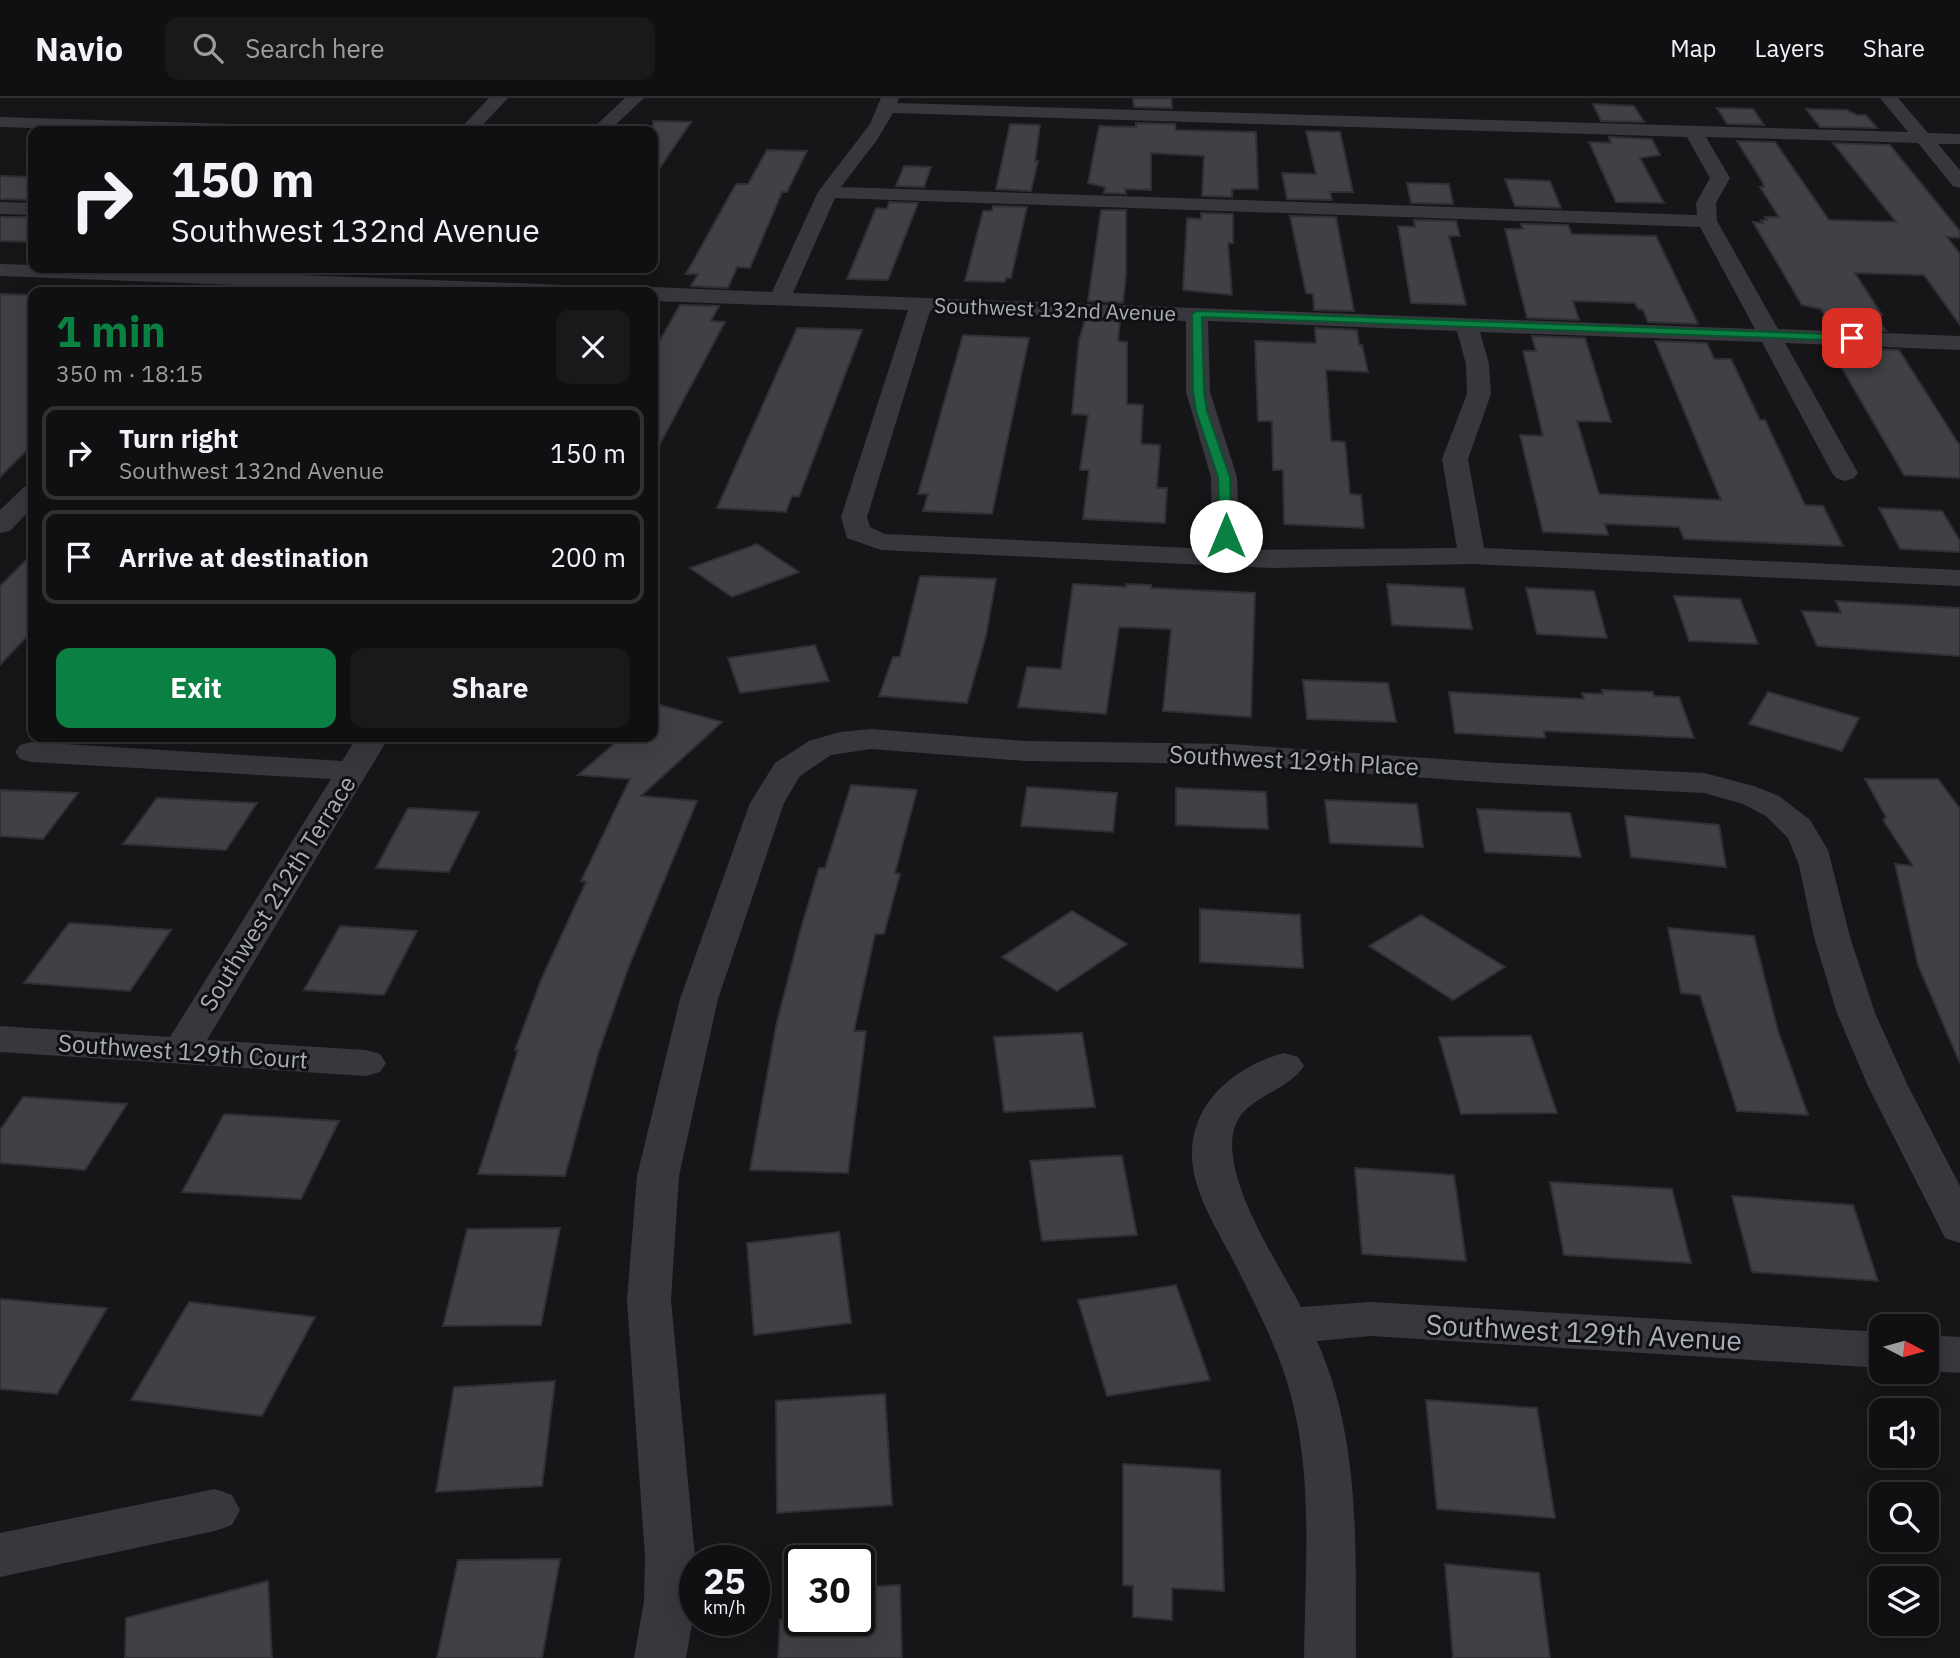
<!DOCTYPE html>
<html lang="en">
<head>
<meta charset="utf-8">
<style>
  body { margin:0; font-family:"IBM Plex Sans",sans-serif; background:#19191b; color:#f1f3f6; height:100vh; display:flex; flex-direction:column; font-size:26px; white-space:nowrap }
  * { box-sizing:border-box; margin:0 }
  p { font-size:23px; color:#9c9d9f }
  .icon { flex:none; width:38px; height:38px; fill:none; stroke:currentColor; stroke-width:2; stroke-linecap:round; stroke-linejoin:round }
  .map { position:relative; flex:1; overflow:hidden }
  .panel { position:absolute; left:28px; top:189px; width:630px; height:455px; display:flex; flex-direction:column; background:#101012; border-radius:14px; box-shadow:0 7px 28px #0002,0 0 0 2px #303032 }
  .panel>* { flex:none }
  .hud { position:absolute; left:28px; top:28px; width:630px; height:147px; border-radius:14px; box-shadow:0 7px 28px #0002,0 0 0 2px #303032; background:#101012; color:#f1f3f6; overflow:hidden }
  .needle { width:46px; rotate:96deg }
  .buttons { position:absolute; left:1869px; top:1216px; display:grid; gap:14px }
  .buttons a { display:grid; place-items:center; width:70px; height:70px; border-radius:14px; background:#101012; box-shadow:0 7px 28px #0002,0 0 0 2px #303032; font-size:35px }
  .speed { position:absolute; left:679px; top:1447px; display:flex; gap:14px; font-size:35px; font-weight:700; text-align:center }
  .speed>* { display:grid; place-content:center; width:91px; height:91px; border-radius:50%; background:#101012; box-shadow:0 7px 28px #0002,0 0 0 2px #303032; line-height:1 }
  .speed small { font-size:18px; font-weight:400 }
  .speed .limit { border:4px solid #111; border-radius:10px; background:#fff; color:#111 }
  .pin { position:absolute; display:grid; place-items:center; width:60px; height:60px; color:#fff; margin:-30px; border-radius:14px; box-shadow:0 4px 10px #0006 }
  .me { position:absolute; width:77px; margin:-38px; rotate:0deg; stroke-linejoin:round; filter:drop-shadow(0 0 5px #0008) }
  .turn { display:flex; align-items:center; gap:24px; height:147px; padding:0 28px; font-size:32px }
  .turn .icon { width:91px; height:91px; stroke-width:2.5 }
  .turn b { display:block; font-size:49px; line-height:60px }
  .round { display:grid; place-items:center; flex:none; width:74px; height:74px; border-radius:14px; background:#19191b }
  .summary { display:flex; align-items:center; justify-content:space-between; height:119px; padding:0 28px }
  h1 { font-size:42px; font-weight:700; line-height:52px; color:#0b8043 }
  .action { display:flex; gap:14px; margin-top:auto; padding:14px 28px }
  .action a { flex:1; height:80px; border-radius:14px; background:#0b8043; color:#fff; font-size:28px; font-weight:700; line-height:80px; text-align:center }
  .action a+a { background:#19191b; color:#f1f3f6 }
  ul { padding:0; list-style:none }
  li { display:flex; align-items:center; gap:21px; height:94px; margin:0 14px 10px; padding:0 14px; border:4px solid #303032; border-radius:14px }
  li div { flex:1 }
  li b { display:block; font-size:26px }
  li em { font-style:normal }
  header { display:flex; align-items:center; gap:42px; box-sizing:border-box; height:98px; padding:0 35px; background:#101012; border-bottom:2px solid #303032 }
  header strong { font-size:33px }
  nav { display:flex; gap:38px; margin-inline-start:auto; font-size:24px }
  .search { width:490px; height:63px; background:#19191b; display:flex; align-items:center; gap:18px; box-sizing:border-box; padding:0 24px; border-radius:14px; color:#9c9d9f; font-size:26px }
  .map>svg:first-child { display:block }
  .building { fill:#404145; stroke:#303034; stroke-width:2 }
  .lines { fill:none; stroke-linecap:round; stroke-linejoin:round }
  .minor { fill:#37383d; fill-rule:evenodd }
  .route { fill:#0b8043; stroke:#07532c; stroke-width:2 }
  .labels { text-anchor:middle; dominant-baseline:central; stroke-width:6; stroke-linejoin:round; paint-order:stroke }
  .far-street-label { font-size:21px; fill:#a8adb8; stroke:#111113 }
  .street-label { font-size:24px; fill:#a8adb8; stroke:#111113 }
  .near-street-label { font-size:28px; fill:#a8adb8; stroke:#111113 }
</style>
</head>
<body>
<header>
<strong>Navio</strong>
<div class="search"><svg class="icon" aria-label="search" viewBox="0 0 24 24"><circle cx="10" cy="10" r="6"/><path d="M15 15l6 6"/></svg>Search here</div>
<nav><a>Map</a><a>Layers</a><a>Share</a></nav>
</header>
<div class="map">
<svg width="1960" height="1560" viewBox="0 0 1960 1560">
  <rect width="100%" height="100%" fill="#161618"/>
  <!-- building -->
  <path class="building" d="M1133,0H1171L1172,10L1134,9Z
    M1593,6L1634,8L1644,24L1601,23Z
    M1717,10L1753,11L1764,27L1727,26Z
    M1806,11L1847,12L1857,17H1866L1877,30L1820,29Z
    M653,23L691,24L653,80Z
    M1136,25L1175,26L1176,32L1256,34L1258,91H1232V99L1202,98L1204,58L1151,55V92L1125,91L1126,96L1104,95L1105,89L1088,85L1099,28L1136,29Z
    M1010,26L1040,27L1035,63H1038L1031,93L996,91Z
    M1306,33L1340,34L1353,94H1330L1332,102L1287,101L1282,75L1316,76Z
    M1609,39L1652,41L1660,57L1640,60L1664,105L1616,104L1589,44L1611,45Z
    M1737,43L1775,44L1829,122L1896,124L1833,45L1890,47L1960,133V140L1947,139L1960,156V227L1924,177L1855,175L1882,217H1876L1886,233L1832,230L1821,211L1802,207L1753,124L1763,125L1761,122H1767L1765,119H1779L1760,89H1764L1763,85Z
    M767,52L807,53L787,94H782L750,170L737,169L728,190L691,188L698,176H686L736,86H748Z
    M904,68L931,69L924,89L896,88Z
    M0,78L33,79V102L0,101Z
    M1505,81L1550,83L1561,110L1515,108Z
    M1407,85L1449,86L1453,106L1411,105Z
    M889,104L918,105L888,182L847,181L876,110L887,111Z
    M993,108L1027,109L1011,180H1006L1005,184L965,183L983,113H992Z
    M1101,112H1126V177L1123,205L1088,203Z
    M1201,115L1233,116V145H1228L1232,197L1183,192L1187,120L1201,121Z
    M1290,118L1336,119L1354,213L1314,212L1313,196L1306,195Z
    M0,119H33V144L0,143Z
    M1414,122L1456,123L1460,138H1449L1466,207L1411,205L1398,128L1415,129Z
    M1521,126L1568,127L1572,136L1656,138L1698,226L1648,224L1643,212L1638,211L1635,205L1573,203L1579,222L1527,220L1505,131H1523Z
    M0,196L33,197V346L0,379Z
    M680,207L719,208L711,223L725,224L653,359V254Z
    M1085,222L1120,223L1118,243L1127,244V306L1143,307L1141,346L1160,347L1157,390H1167L1165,425L1083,421L1089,372H1080L1088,317L1072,316L1079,242Z
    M797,230L862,232L799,399L792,398L786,414L717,410Z
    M1315,230L1357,232L1359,247H1362L1368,274L1326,272L1331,343L1345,344L1350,396L1361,397L1364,430L1284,426L1283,372H1273L1272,323H1258L1255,243L1316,245Z
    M963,237L1029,240L992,416L923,413L928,396H918Z
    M1532,238L1585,240L1611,324L1577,323L1599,396L1721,402L1655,243L1707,245L1714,261H1731L1760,322H1765L1805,407L1823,408L1843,448L1684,441L1679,429L1605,426L1608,437L1543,434L1520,337L1543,338L1523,253H1536Z
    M1844,250L1899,252L1960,348V380L1904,377L1839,265H1853Z
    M1879,410L1942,413L1960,443V454L1900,451Z
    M757,446L799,474L732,499L690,470Z
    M33,455V532L0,567V488Z
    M920,478L996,481L986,538L967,605L879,598L893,559H900Z
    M1073,486L1126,489V486L1151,487V490L1255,495L1251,619L1163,613L1171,531L1119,529L1106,616L1018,609L1027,569L1061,571Z
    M1387,486L1464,490L1472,531L1392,527Z
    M1526,490L1594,493L1607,540L1537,536Z
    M1674,498L1740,501L1758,546L1689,543Z
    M1836,503L1960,510V558L1817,548L1802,513L1841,515Z
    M815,547L829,583L740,595L728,560Z
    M1303,582L1388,585L1396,624L1307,621Z
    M1602,592L1653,594L1654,598L1679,599L1694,640L1544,633L1545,640L1455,635L1449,594L1584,601L1582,595L1603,596Z
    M1768,594L1859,620L1842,653L1749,626Z
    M653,605L722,624L641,698L697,703L629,868L598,956L565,1078L478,1076L518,952H515L541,882L586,784L581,783L630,681L578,677L622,639H653Z
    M1865,681H1938L1960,711V965L1918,867L1895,766L1913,768L1883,722L1886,719Z
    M851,687L917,692L895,775L900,776L884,836H875L854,933H866L848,1075L750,1072L776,928L801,830L819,770H825Z
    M1027,689L1117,695L1113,734L1021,728Z
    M1176,690L1266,694L1268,731L1176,727Z
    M0,692L78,695L43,741L0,738Z
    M157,700L257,705L226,752L123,746Z
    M1325,702L1417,706L1423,749L1330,745Z
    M408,710L479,714L449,774L376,770Z
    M1477,711L1570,715L1581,759L1485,754Z
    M1625,718L1719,727L1726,769L1631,759Z
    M1200,811L1300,817L1303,870L1200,864Z
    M1072,813L1127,846L1057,893L1002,859Z
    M1421,817L1505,869L1453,902L1369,848Z
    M69,825L171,832L130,893L24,885Z
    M340,828L417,833L384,897L304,892Z
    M1668,830L1754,838L1778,933L1808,1017L1737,1013L1700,897L1681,895Z
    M1082,935L1095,1009L1004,1014L994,939Z
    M1531,938L1557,1015L1461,1016L1439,939Z
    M23,999L127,1006L85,1072L0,1065V1032Z
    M224,1016L339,1023L301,1101L182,1094Z
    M1109,1058H1122L1137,1137L1042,1143L1030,1063Z
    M1355,1070L1454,1077L1466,1163L1362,1156Z
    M1550,1084L1672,1091L1691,1165L1564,1157Z
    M1732,1098L1853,1107L1878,1183L1752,1174Z
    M560,1130L541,1227L443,1228L467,1131Z
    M839,1134L851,1225L754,1237L747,1145Z
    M1176,1187L1210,1282L1107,1298L1078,1202Z
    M0,1201L107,1210L57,1296L0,1291Z
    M189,1204L315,1219L262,1318L131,1302Z
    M555,1283L542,1388L436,1394L454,1289Z
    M885,1296L892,1407L777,1415L776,1303Z
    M1426,1302L1537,1310L1555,1420L1437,1411Z
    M1123,1366L1220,1372L1224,1493L1172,1490V1522L1133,1519V1488L1123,1487Z
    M560,1461L542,1560H437L458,1462Z
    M1445,1466L1539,1475L1550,1560H1453Z
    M268,1483L272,1560H125L126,1520Z
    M900,1487L902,1560H778L780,1522H859V1489Z"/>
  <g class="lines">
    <!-- minor -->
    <path class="minor" d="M489,0H508L477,33H458Z
      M625,0H644L609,33H590Z
      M881,0H899L897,5L1908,34L1880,0H1898L1928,35L1960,36V46H1938L1960,72V90L1953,88L1918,45L1706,39L1730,80L1716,105L1717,123L1778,231L1960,238V252L1785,245L1858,375L1854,380L1845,383L1836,380L1832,375L1762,244L1480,234L1489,266L1491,296L1468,361L1484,450L1960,472V488L1472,466L1272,470L881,452L847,440L841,419L908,212L653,203V194H643L653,189L772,194L818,94L870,26ZM893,15L1687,39L1710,80L1696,105L1697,117L841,89L877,42ZM835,100L1700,129L1755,231L793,195ZM930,213L1186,223V294L1211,379L1212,451L885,436L870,429L867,419ZM1208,223L1457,233L1466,266L1467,296L1442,361L1457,450L1240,452L1237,379L1210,294Z
      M0,19L299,28L308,33H129L0,29Z
      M0,104L33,105V117L0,116Z
      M0,166L33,167V170H111L592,188L600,189L603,194H425L0,178Z
      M33,387V409L10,433L0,435V412L24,389Z
      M871,631L1026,643L1229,646L1498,665L1704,675L1754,688L1779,698L1810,722L1828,752L1850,839L1875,915L1908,988L1960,1088V1145L1945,1140L1868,988L1837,915L1814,839L1799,767L1788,740L1766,718L1743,706L1704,695L1498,685L1229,666L1026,663L871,651L831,657L800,678L784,705L718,901L679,1078L671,1202L695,1459V1509L686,1560H634L644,1503L645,1459L627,1202L637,1078L680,901L750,705L775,665L809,643L840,634Z
      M357,639H389L207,942L366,952L380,956L386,965L380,974L366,978L0,954V928L170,939L331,681L31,664L20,661L15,654L20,647L31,644L342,663Z
      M1284,955L1298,959L1304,968C1290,990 1258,996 1241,1017C1207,1062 1280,1167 1301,1209L1371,1204L1881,1234V1270L1371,1238L1317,1243C1362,1344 1355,1452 1356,1560H1304C1305,1476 1313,1388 1293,1306C1282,1258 1260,1217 1239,1174C1226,1147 1209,1122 1199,1093C1174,1025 1219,973 1284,955Z
      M1927,1237L1960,1239V1275L1927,1273Z
      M215,1391L232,1397L240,1412L232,1427L215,1433L0,1479V1435Z"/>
  </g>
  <!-- route -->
  <path class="route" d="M1197,213L1852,237L1857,240L1852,243L1202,219L1204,294L1207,313L1230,379L1232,438L1226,442L1220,438L1218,379L1196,313L1193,294L1192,216Z"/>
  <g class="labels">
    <!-- far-street labels -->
    <g class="far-street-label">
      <text transform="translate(1055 211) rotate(2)">Southwest 132nd Avenue</text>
    </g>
    <!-- street labels -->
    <g class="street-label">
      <text transform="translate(1294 662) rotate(3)">Southwest 129th Place</text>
      <text transform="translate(277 795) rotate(-58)">Southwest 212th Terrace</text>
      <text transform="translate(183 953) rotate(4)">Southwest 129th Court</text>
    </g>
    <!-- near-street labels -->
    <g class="near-street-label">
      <text transform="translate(1584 1234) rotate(3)">Southwest 129th Avenue</text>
    </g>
  </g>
</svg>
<div class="buttons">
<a><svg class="needle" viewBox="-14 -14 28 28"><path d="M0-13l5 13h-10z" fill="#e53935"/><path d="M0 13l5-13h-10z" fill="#9c9d9f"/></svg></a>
<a><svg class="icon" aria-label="sound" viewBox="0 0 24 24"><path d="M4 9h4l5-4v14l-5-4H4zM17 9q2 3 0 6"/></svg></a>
<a><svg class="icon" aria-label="search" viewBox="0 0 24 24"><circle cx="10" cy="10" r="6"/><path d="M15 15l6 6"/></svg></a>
<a><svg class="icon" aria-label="layers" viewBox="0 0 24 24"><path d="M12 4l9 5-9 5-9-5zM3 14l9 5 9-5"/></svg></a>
</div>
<div class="speed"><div>25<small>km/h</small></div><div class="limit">30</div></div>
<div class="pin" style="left:1852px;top:240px;background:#d93025"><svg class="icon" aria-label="arrive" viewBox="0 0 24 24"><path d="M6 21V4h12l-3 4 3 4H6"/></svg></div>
<svg class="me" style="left:1226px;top:438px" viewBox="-20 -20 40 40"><circle r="19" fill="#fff"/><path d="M0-13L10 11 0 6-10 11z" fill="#0b8043"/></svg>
<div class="hud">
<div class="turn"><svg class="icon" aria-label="right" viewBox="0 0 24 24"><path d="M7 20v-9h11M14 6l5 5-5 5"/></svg><div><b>150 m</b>Southwest 132nd Avenue</div></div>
</div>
<section class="panel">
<div class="summary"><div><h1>1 min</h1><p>350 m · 18:15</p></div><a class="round"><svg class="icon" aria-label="close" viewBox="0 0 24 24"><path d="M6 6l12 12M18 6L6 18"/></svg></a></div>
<ul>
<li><svg class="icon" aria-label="right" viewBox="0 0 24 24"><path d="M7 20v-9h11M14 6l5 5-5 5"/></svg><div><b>Turn right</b><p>Southwest 132nd Avenue</p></div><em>150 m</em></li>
<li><svg class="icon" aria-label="arrive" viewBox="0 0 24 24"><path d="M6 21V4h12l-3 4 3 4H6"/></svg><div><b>Arrive at destination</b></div><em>200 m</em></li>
</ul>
<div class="action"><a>Exit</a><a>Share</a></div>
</section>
</div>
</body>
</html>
